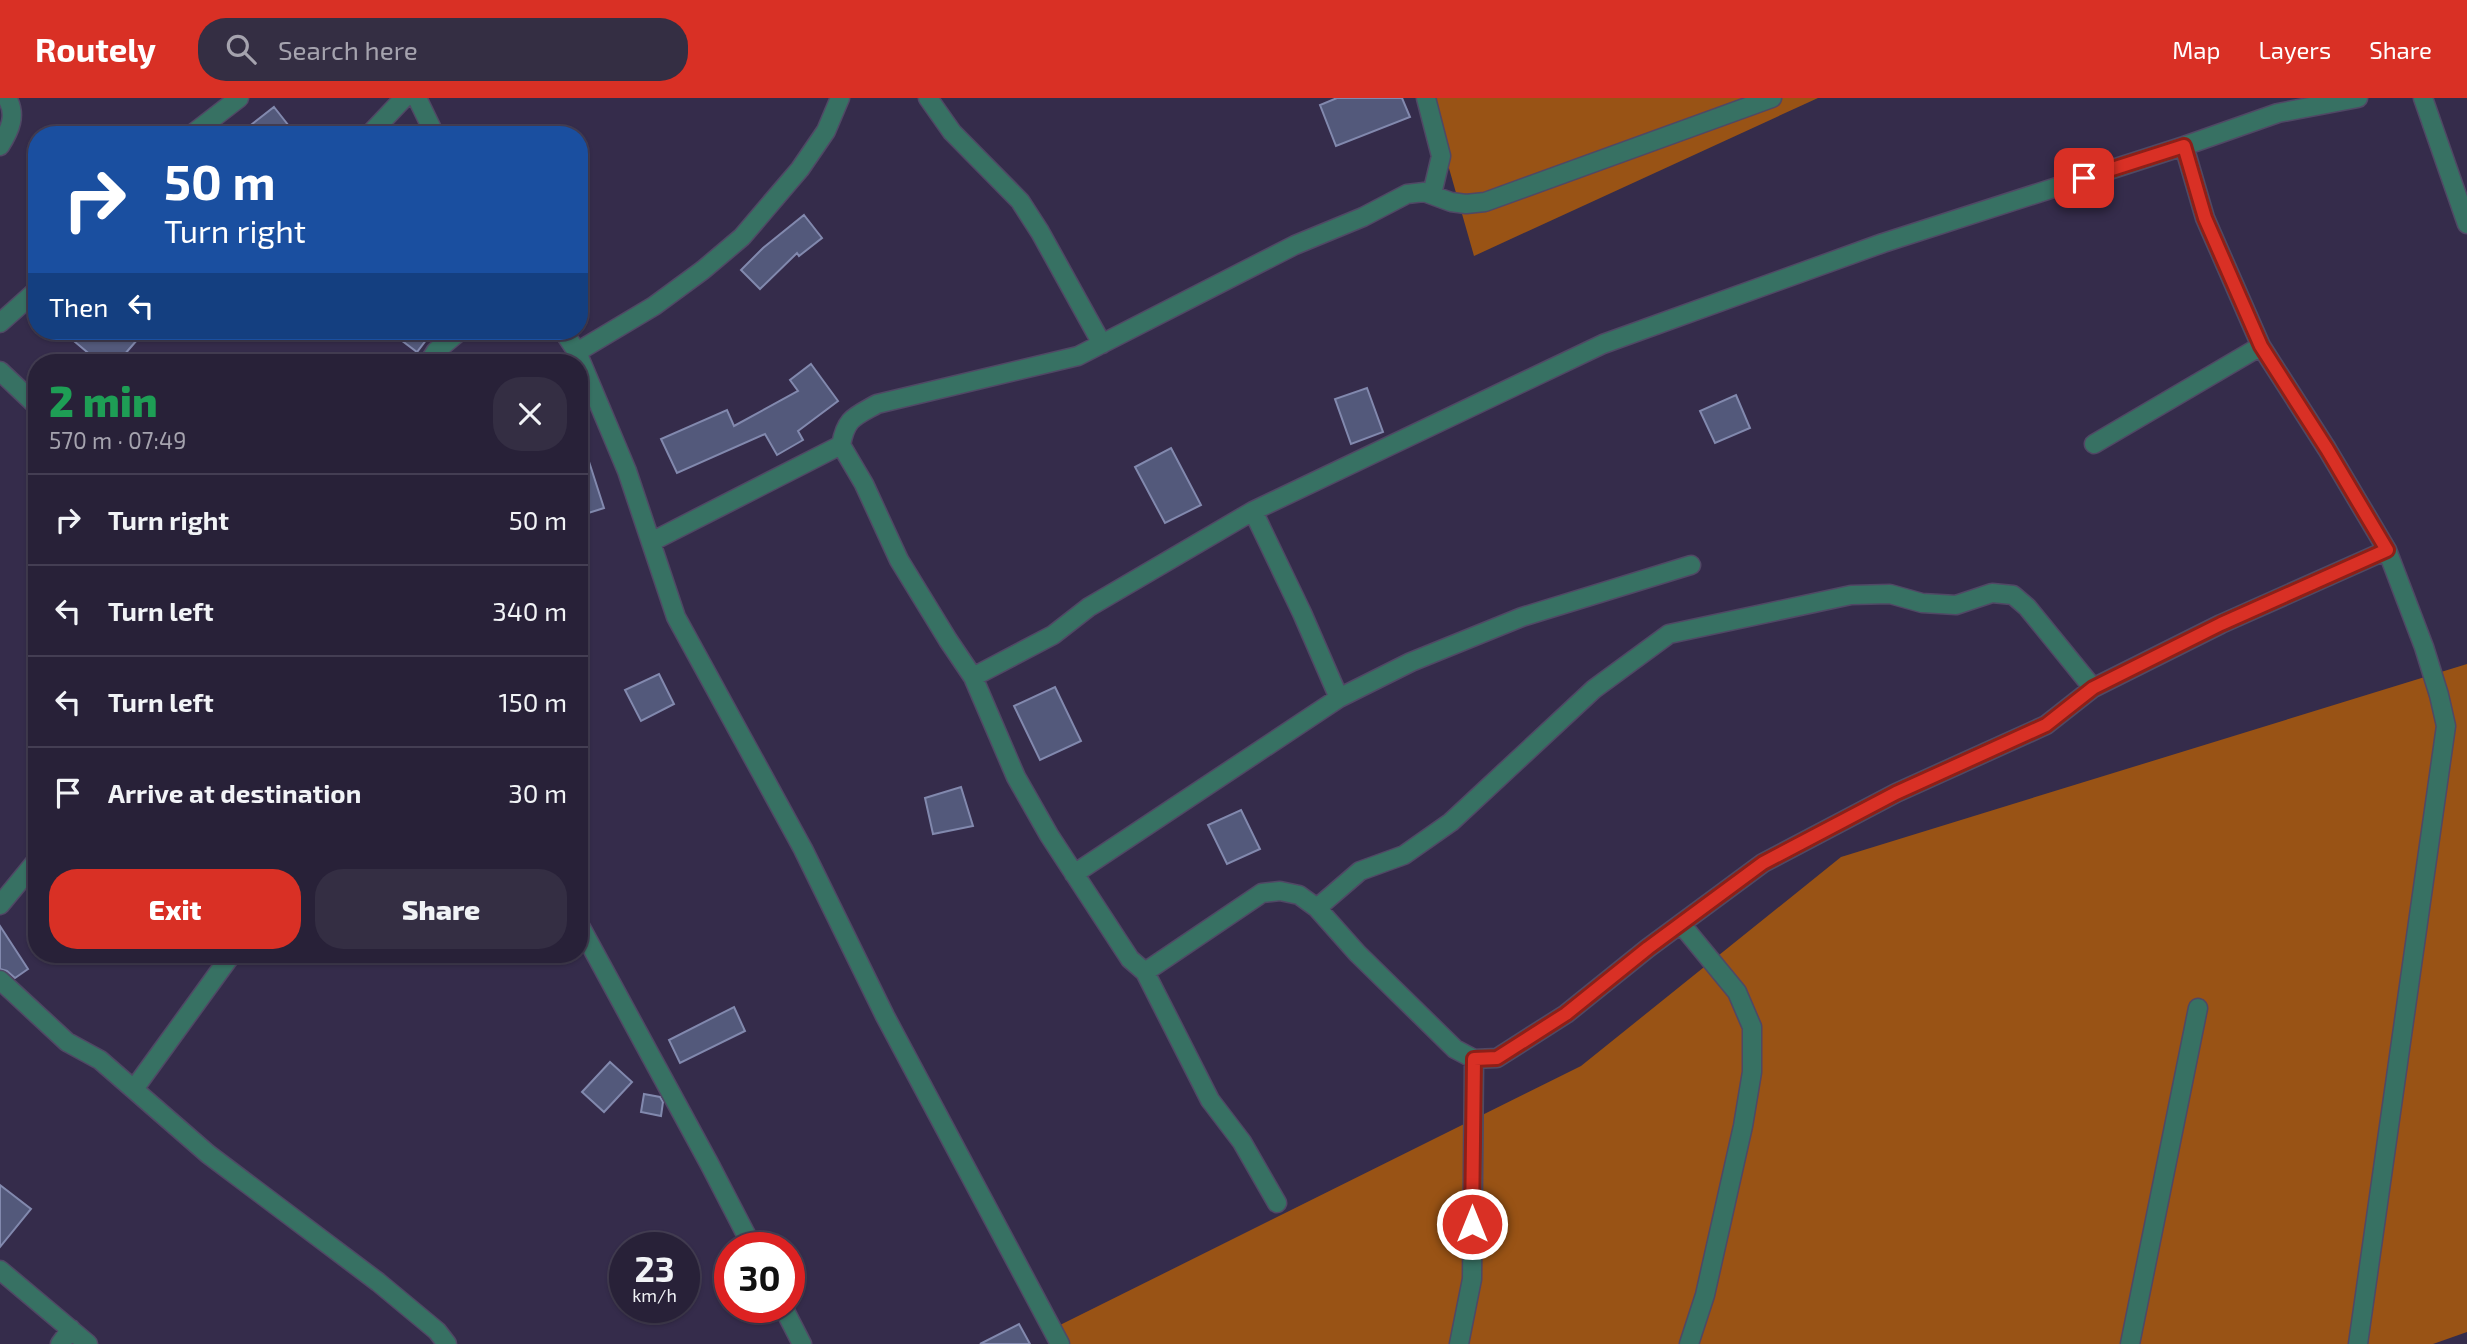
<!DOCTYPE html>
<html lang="en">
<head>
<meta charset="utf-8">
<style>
  body { margin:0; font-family:"Exo 2",sans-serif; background:#342e43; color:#f1f3f6; height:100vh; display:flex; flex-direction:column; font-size:26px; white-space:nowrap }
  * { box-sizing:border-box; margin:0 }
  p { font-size:23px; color:#a5a3ae }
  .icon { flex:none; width:38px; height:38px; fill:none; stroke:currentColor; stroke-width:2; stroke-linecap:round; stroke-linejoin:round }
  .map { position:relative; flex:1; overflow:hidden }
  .sheet { position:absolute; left:28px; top:256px; width:560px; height:609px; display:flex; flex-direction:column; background:#282138; border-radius:28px; box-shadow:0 2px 5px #0004,0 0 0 2px #443e53 }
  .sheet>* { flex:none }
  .top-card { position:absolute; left:28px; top:28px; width:560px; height:214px; border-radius:28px; box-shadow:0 2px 5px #0004,0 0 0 2px #443e53; background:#1a4fa0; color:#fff; overflow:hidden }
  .speed { position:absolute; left:609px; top:1134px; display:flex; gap:14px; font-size:35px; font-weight:700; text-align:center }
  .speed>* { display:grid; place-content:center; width:91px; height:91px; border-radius:50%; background:#282138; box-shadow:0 2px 5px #0004,0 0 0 2px #443e53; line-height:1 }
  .speed small { font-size:18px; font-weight:400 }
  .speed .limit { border:10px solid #d22; background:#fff; color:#111 }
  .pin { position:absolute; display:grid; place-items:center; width:60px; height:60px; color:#fff; margin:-30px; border-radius:14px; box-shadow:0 4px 10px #0006 }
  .me { position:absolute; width:77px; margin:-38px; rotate:0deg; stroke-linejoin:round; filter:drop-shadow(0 0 5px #0008) }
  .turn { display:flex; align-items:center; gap:24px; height:147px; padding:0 21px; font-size:32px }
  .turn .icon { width:91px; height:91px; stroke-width:2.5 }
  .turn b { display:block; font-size:49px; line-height:60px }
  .then { display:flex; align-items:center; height:66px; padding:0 21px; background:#0003; gap:14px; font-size:26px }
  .round { display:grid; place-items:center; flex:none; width:74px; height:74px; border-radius:28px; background:#342e43 }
  .headline { display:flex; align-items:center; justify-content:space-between; height:119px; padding:0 21px }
  h1 { font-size:42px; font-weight:800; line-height:52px; color:#1e9e55 }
  .action { display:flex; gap:14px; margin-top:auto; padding:14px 21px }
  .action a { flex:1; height:80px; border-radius:28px; background:#d93025; color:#fff; font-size:28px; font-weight:800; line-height:80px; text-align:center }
  .action a+a { background:#342e43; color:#f1f3f6 }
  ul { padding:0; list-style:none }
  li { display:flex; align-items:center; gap:21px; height:91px; padding:0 21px; border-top:2px solid #443e53 }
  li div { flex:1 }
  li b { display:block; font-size:26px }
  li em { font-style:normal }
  header { display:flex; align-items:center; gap:42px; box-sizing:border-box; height:98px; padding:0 35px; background:#d93025; color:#fff }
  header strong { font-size:33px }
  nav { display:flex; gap:38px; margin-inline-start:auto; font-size:24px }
  .search { width:490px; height:63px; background:#342e43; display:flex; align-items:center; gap:18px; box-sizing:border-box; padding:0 24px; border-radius:28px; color:#a5a3ae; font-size:26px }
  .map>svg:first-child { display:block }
  .forest { fill:#995315 }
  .building { fill:#53597b; stroke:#8289ae; stroke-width:2 }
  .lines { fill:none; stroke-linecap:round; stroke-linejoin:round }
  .minor-casing { stroke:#504865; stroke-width:21 }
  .minor { stroke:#377163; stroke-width:18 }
  .route-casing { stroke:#8d1f18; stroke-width:18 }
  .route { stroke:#d93025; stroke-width:12 }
</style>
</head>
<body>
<header>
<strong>Routely</strong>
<div class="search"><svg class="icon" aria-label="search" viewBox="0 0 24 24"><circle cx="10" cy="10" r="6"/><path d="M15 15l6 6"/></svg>Search here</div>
<nav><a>Map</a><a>Layers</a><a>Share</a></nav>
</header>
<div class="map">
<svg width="2467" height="1246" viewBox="0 0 2467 1246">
  <rect width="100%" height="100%" fill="#352c4b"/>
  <!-- forest -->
  <path class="forest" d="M1429,0H1818L1474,158Z
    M2467,566V1234L2433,1246H1068L1058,1228L1581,968L1841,759Z"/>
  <!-- building -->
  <path class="building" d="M1337,0H1402L1410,19L1336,48L1320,7Z
    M274,9L296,37H238Z
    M804,117L822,140L799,158L797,155L760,191L741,172L763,150Z
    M62,233H126L137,242L118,264H99Z
    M389,233H433L417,254Z
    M811,266L838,303L798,333L803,342L777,357L765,336L677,375L661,341L727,312L734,328L798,293L790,282Z
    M1367,290L1383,334L1351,346L1335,301Z
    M1736,297L1750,330L1715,345L1700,313Z
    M583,345L604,410L579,418V346Z
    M1171,350L1201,407L1165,425L1135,369Z
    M659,576L674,606L641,623L625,592Z
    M1055,589L1081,643L1040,662L1014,608Z
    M961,689L973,728L933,736L925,700Z
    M1241,712L1260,751L1227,766L1208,727Z
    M0,828L28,871L15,880L7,873L0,871Z
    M734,909L745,933L680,965L669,942Z
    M610,964L632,984L604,1014L582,994Z
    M644,996L660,999L663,1004L661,1018L641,1014Z
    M0,1087L31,1111L0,1149Z
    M1019,1226L1030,1246H980Z"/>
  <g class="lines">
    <!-- minor casing -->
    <g class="minor-casing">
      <path id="minor" d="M417,0L435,37
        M928,0L952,34L1020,103L1040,134L1102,246
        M1426,0L1441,58L1432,96
        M2423,0L2467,126
        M191,37L239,0
        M369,37L404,0
        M0,48C10,32 17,17 7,0
        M2184,48L2205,120L2261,248L2327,351L2387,452L2424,549L2439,597L2446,628L2358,1246
        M0,225L37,192
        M563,233L577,254L627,373L676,519L803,751L885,918L1060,1246
        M577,254L654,208L703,172L742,139L800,71L826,33L840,0
        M429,264L436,253L460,233
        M0,273L37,308
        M2094,346L2261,248
        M841,347L864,386L899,462L948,542L973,579L1053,537L1089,509L1253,413L1603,246L1883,145L2184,48L2278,15L2358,0
        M1253,413L1302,515L1339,600
        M651,444L841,347C846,320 854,319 877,306L1078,258L1295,147L1363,119L1407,96L1424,94L1451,104L1466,106L1485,104L1772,0
        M973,579L1016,679L1049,737L1130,861L1145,874L1210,1002L1242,1044L1277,1105
        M1074,776L1339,600L1411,564L1522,519L1691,467
        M0,807L37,762
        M1317,810L1360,773L1404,757L1451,724L1594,591L1669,536L1851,497L1890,496L1922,505L1956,507L1992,495L2013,497L2027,509L2093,590
        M579,826L710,1067L753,1150
        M1681,826L1737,894L1752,929V974L1743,1028L1705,1197L1689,1246
        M1145,874L1262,795L1280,793L1299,797L1317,810L1357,855L1455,951L1474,961L1497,960L1566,916L1648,850L1763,765L1896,695L2046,627L2093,590L2221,526L2387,452
        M0,882L67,944L100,962L208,1056L378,1184L437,1233L447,1246
        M134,991L232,856
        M0,1172L88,1246
        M783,1209L802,1246
        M60,1246L71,1231
        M1459,1246L1472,1181L1474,961
        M2130,1246L2198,910"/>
    </g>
    <!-- minor -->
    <use href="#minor" class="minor"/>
  </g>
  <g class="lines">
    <!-- route casing -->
    <g class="route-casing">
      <path id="route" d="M1472,1126L1474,961L1497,960L1566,916L1648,850L1763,765L1896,695L2046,627L2093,590L2221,526L2387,452L2327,351L2261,248L2205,120L2184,48L2084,80"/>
    </g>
    <!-- route -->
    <use href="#route" class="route"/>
  </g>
</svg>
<div class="speed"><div>23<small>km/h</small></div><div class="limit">30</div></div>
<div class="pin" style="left:2084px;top:80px;background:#d93025"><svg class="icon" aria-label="arrive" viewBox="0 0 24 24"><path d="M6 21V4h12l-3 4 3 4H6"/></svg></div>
<svg class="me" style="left:1472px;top:1126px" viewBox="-20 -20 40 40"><circle r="17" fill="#d93025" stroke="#fff" stroke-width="3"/><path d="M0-11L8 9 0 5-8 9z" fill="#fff"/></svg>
<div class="top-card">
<div class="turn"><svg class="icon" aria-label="right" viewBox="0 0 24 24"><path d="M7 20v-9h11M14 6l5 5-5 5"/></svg><div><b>50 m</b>Turn right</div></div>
<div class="then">Then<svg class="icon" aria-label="left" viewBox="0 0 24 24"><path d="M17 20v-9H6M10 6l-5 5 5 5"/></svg></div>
</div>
<section class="sheet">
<div class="headline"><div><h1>2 min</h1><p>570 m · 07:49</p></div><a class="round"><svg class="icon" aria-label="close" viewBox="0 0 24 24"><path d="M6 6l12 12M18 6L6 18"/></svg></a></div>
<ul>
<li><svg class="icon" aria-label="right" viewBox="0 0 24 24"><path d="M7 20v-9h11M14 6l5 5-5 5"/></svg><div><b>Turn right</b></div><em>50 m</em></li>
<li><svg class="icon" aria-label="left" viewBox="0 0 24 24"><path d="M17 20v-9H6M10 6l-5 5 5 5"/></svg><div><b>Turn left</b></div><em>340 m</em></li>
<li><svg class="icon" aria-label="left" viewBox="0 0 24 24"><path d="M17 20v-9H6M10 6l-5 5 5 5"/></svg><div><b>Turn left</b></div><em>150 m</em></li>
<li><svg class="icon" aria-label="arrive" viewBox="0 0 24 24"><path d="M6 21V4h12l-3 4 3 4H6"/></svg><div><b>Arrive at destination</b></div><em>30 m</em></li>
</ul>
<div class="action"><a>Exit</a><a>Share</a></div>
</section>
</div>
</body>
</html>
